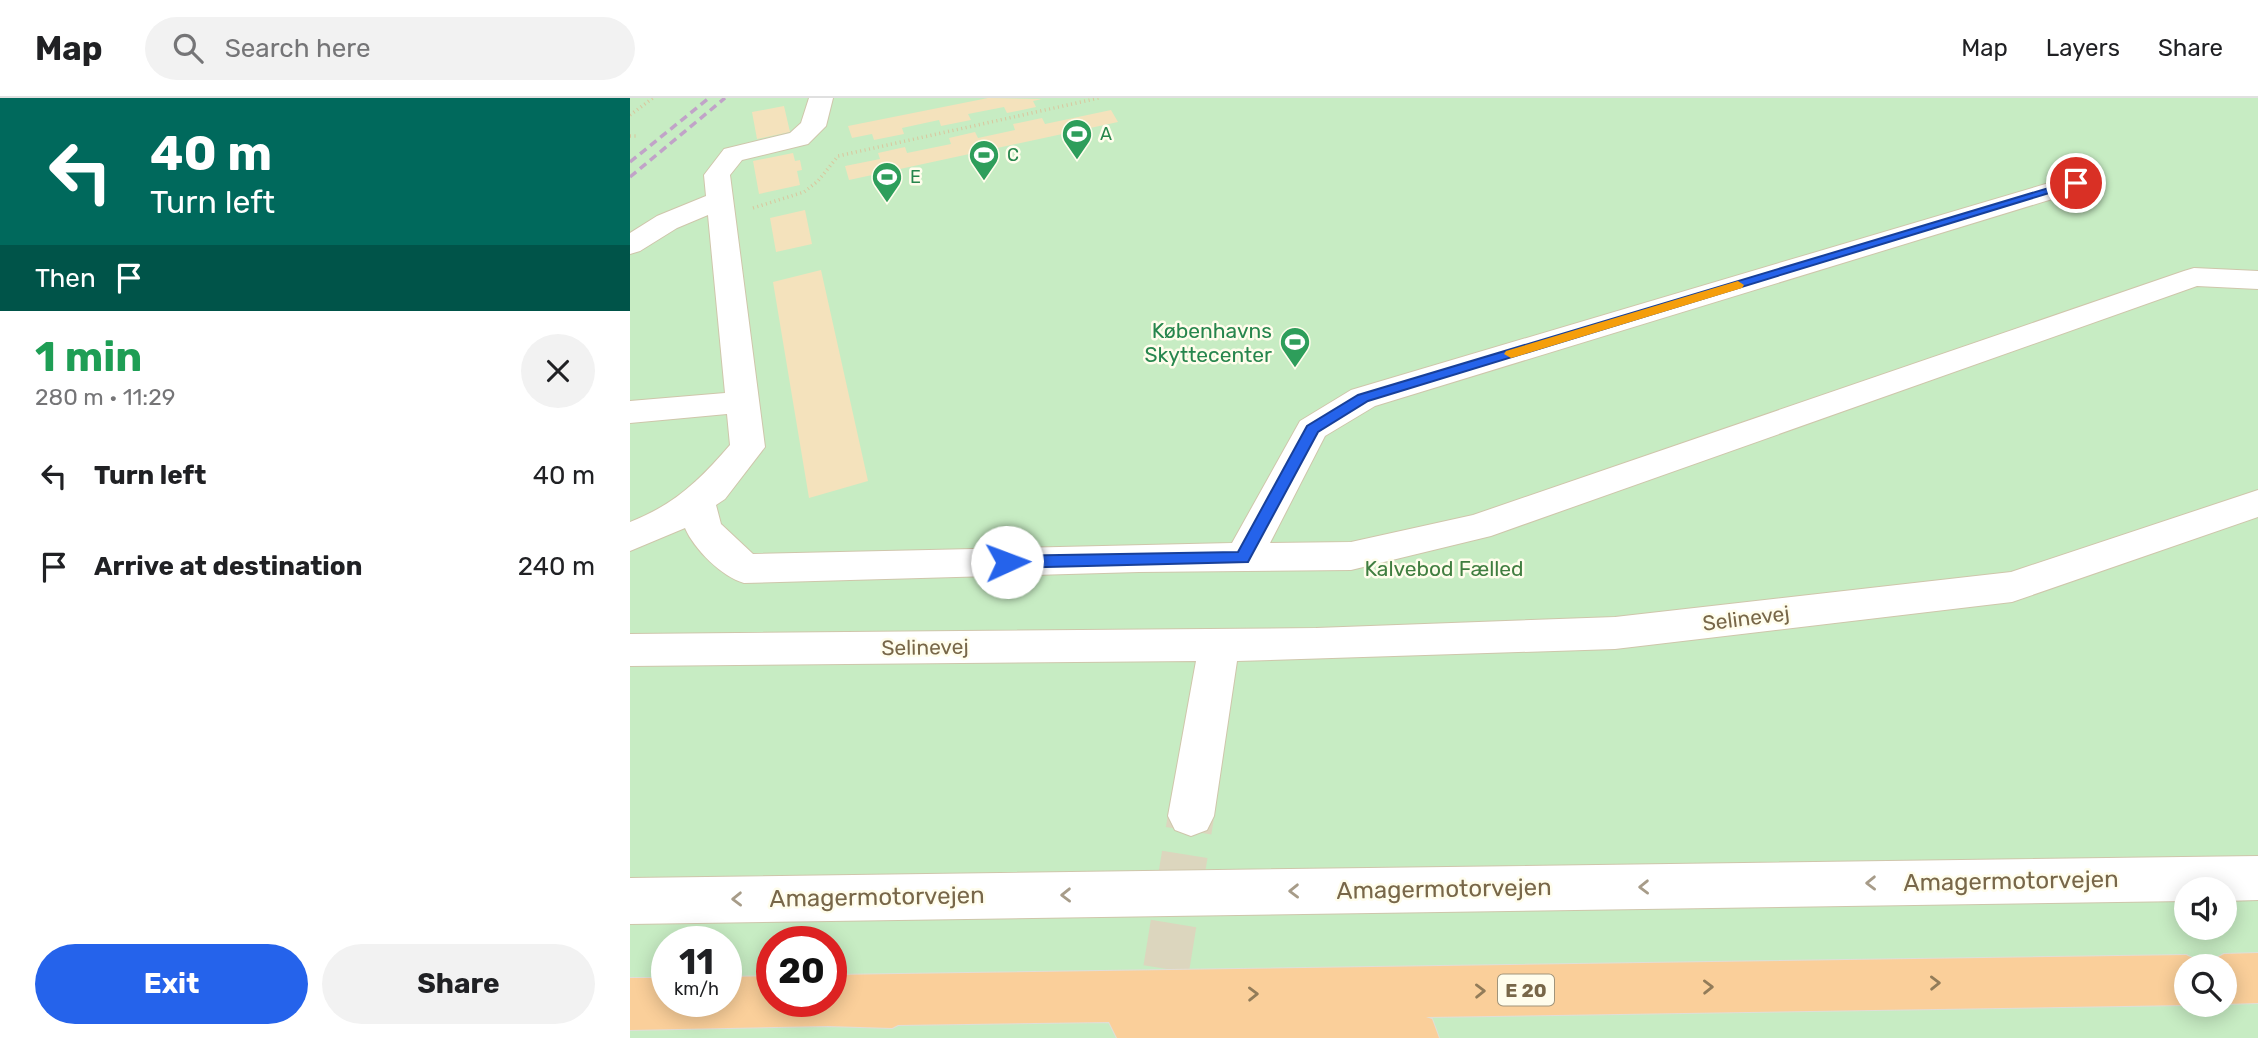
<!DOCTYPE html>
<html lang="en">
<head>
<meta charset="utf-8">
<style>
  body { margin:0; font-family:Rubik,sans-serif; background:#f2f2f2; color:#202124; height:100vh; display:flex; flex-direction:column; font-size:26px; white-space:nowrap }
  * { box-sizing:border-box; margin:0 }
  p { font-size:23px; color:#757577 }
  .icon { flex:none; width:38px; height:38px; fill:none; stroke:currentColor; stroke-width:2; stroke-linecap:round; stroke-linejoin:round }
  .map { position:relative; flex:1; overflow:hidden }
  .details { display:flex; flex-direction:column; background:#fff; width:630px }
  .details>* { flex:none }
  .top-card { background:#00695c; color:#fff; overflow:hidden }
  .fabs { position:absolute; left:1544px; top:779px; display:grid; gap:14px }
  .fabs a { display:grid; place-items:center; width:63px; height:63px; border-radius:50%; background:#fff; box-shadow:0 4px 18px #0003; font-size:35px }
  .speed { position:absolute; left:21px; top:828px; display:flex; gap:14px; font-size:35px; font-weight:700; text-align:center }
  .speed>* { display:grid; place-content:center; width:91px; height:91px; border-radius:50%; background:#fff; box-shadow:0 4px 18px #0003; line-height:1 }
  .speed small { font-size:18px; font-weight:400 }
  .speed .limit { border:10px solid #d22; background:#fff; color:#111 }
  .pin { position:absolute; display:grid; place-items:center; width:60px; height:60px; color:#fff; margin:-30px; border:4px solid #fff; border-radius:50%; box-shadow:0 2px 7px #0007 }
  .me { position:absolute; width:77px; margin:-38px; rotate:88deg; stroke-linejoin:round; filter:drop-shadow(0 0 5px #0008) }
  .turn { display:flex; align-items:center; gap:24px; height:147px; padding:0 35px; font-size:32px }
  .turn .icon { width:91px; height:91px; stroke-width:2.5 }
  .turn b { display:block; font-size:49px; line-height:60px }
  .then { display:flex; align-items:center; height:66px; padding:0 35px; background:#0003; gap:14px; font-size:26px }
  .round { display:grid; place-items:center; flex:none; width:74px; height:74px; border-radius:37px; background:#f2f2f2 }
  .headline { display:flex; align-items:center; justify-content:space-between; height:119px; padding:0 35px }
  h1 { font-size:42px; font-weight:700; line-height:52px; color:#1e9e55 }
  .action { display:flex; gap:14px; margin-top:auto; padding:14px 35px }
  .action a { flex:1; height:80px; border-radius:42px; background:#2563eb; color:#fff; font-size:28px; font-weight:700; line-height:80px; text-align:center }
  .action a+a { background:#f2f2f2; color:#202124 }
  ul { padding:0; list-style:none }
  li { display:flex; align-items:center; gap:21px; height:91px; padding:0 35px }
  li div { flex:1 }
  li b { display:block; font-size:26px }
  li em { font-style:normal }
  header { display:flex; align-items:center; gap:42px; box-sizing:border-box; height:98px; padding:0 35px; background:#fff; border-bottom:2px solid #e0e0e0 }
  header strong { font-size:33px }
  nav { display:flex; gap:38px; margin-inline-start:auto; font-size:24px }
  .search { width:490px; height:63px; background:#f2f2f2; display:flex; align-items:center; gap:18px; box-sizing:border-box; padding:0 24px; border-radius:38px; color:#757577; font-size:26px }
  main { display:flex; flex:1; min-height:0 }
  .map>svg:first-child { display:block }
  .green { fill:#c7ecc3; fill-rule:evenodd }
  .building { fill:#f4e2bc }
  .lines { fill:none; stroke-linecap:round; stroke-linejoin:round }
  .minor-tunnel { stroke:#dcd6be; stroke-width:46; stroke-dasharray:46 24; stroke-linecap:butt }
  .minor-casing { stroke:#cfc6ab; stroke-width:2 }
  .highway-casing { stroke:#e1ded7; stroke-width:2 }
  .path { stroke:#d9c69e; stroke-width:3.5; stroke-dasharray:1 3.5; stroke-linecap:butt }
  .minor { fill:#fff; fill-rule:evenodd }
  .highway { fill:#facf9a; fill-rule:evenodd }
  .rail { stroke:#c1a3c8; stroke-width:3.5; stroke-dasharray:8 5; stroke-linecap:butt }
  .oneway { stroke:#a79c89 }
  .oneway2 { stroke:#927c59 }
  .route { fill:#2563eb; stroke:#184099; stroke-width:2 }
  .slow { fill:#f59e0b }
  .labels { text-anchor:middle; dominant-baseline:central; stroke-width:5; stroke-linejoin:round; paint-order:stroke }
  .far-leisure-label { font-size:18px; fill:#27864d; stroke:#fffdec; text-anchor:start }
  .shield { fill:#fffdec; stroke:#a0947a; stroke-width:2 }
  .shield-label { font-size:19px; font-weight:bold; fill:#786749 }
  .leisure-label { font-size:21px; fill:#27864d; stroke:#fffdec; text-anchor:end }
  .park-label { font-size:21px; fill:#407e40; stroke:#fffdec }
  .street-label { font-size:21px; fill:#786749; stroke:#fffdec }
  .near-street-label { font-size:24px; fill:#786749; stroke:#fffdec }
</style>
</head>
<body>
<header>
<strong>Map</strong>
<div class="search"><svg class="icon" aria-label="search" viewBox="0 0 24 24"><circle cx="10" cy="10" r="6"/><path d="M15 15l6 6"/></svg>Search here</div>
<nav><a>Map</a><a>Layers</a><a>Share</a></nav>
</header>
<main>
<section class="details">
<div class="top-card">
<div class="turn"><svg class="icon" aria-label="left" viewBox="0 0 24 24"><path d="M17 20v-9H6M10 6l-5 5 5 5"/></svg><div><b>40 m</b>Turn left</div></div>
<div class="then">Then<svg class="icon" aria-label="arrive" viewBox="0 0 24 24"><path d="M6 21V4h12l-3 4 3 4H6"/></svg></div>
</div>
<div class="headline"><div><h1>1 min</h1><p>280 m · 11:29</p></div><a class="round"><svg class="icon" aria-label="close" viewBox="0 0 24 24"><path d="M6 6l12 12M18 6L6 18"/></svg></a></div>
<ul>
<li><svg class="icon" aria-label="left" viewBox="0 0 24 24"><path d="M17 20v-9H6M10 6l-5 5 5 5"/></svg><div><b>Turn left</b></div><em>40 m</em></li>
<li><svg class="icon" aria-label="arrive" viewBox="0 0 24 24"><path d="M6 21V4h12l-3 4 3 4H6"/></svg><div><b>Arrive at destination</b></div><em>240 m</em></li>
</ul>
<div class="action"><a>Exit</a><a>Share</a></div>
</section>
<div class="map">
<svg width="1628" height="940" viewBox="0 0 1628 940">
  <rect width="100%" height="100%" fill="#fdfbe5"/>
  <!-- green -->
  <path class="green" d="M0,0H1628V940H0ZM1556,791H1594V830H1556ZM37,844H96V903H37ZM142,844H201V903H142ZM1556,868H1594V906H1556Z"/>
  <!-- building -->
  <path class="building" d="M358,0L412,1L403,3L406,9L377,15L374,9L338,16L341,22L311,28L309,22L272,30L274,36L244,42L242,36L222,40L218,28Z
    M154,8L160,34L127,41L122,14Z
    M481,12L488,24L219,82L215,68L250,61L248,55L275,49L277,55L321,46L319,40L345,34L348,40L385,32L383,26L412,20L415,26Z
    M163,55L165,63L170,62L172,72L167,73L170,87L129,96L123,63Z
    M175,112L182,146L146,154L140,120Z
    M191,172L238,383L179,400L143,184Z"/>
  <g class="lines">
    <!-- minor-tunnel -->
    <path class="minor-tunnel" d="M525,940L561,718"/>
    <!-- minor casing -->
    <g class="minor-casing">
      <path id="minor" d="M179,0H203L196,28L178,46L112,62L100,77L135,349L95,401L86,407L91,426L123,456L602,445L670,323L721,292L1446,77L1455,79L1459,85L1455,91L745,308L695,338L640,445L721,444L843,417L1554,173L1564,170L1628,173V191L1567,188L861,438L721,472L509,474L114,485C92,479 64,451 55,430L0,453V424C44,407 70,382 100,347L97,316L0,325V303L95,295L78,117L47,130L10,153L0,156V135L27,118L76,98L74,77L94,51L160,35L171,25Z
        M1628,392V419L1382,504L985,551L607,563L584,718L577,732L561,738L545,732L538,718L566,563L0,568V536L686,530L985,519L1381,474Z
        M1628,758V802L1594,803V791H1556V803L0,826V780Z"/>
    </g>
    <!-- highway casing -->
    <g class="highway-casing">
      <path id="highway" d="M1628,855V905L1594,906V868H1556V907L796,919L802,921L809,940H487L479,924L268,927L262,930L198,928L0,932V880H37V903H96V879L142,878V903H201V877L1556,857L1575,866L1594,856Z"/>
    </g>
    <!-- path -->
    <path class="path" d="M0,17L23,0
      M0,38H7
      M123,110L174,94L188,83L208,58L469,0"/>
    <!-- minor -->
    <use href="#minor" class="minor"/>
    <!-- highway -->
    <use href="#highway" class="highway"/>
    <!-- rail -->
    <path class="rail" d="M0,64L79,0
      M0,79L95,0"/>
  </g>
  <!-- one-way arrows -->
  <defs><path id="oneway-chevron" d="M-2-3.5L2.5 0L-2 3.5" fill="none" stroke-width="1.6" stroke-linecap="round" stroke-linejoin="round" transform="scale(1.75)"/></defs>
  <g class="oneway">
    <use href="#oneway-chevron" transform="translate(1241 785) rotate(179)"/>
    <use href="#oneway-chevron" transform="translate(1014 789) rotate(179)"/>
    <use href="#oneway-chevron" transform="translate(664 793) rotate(179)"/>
    <use href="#oneway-chevron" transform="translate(436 797) rotate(179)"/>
    <use href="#oneway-chevron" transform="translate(107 801) rotate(179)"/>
  </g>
  <g class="oneway2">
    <use href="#oneway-chevron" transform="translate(1305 885) rotate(-1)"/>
    <use href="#oneway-chevron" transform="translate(1078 889) rotate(-1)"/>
    <use href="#oneway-chevron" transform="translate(850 893) rotate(-1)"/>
    <use href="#oneway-chevron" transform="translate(623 896) rotate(-1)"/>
  </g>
  <!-- route -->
  <path class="route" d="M1442,83L1452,85L738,303L688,334L618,464L377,470L369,464L377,458L608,454L677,328L728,297Z"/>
  <!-- slow -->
  <path class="slow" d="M1108,183L1114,187L1112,190L885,259L881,260L874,256L876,253Z"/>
  <!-- icons -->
  <defs>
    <g id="stadium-pin" transform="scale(1.575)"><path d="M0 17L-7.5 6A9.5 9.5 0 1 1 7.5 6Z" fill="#2e9e5b" stroke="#fffdec"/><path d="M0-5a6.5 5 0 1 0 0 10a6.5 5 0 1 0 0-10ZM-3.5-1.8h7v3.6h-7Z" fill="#fff"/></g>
  </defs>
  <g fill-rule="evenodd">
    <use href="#stadium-pin" x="447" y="36"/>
    <use href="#stadium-pin" x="354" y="57"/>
    <use href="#stadium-pin" x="257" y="79"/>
    <use href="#stadium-pin" x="665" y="244"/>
  </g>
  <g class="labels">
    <!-- far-leisure labels -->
    <g class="far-leisure-label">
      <text x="470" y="36">A</text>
      <text x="377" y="57">C</text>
      <text x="280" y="79">E</text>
    </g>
    <!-- shield labels -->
    <rect class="shield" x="868" y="876.5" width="56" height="31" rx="5"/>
    <g class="shield-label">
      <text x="896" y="892">E 20</text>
    </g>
    <!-- leisure labels -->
    <g class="leisure-label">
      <text x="642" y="232">Københavns<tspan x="642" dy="24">Skyttecenter</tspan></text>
    </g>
    <!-- park labels -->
    <g class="park-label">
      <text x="814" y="470">Kalvebod Fælled</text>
    </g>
    <!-- street labels -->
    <g class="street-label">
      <text transform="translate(1116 520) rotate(-7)">Selinevej</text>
      <text transform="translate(295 549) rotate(-1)">Selinevej</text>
    </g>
    <!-- near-street labels -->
    <g class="near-street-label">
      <text transform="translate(1381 783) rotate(-1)">Amagermotorvejen</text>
      <text transform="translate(814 791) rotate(-1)">Amagermotorvejen</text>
      <text transform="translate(247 799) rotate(-1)">Amagermotorvejen</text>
    </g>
  </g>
</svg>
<div class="fabs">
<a><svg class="icon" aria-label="sound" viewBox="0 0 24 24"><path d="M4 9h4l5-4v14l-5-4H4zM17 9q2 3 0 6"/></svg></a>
<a><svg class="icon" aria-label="search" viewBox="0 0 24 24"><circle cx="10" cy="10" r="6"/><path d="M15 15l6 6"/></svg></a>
</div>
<div class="speed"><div>11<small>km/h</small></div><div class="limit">20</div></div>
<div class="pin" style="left:1446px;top:85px;background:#d93025"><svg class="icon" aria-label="arrive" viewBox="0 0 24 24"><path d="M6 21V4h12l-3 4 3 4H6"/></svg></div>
<svg class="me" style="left:377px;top:464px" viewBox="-20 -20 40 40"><circle r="19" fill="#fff"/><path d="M0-13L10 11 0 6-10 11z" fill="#2563eb"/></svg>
</div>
</main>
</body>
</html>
